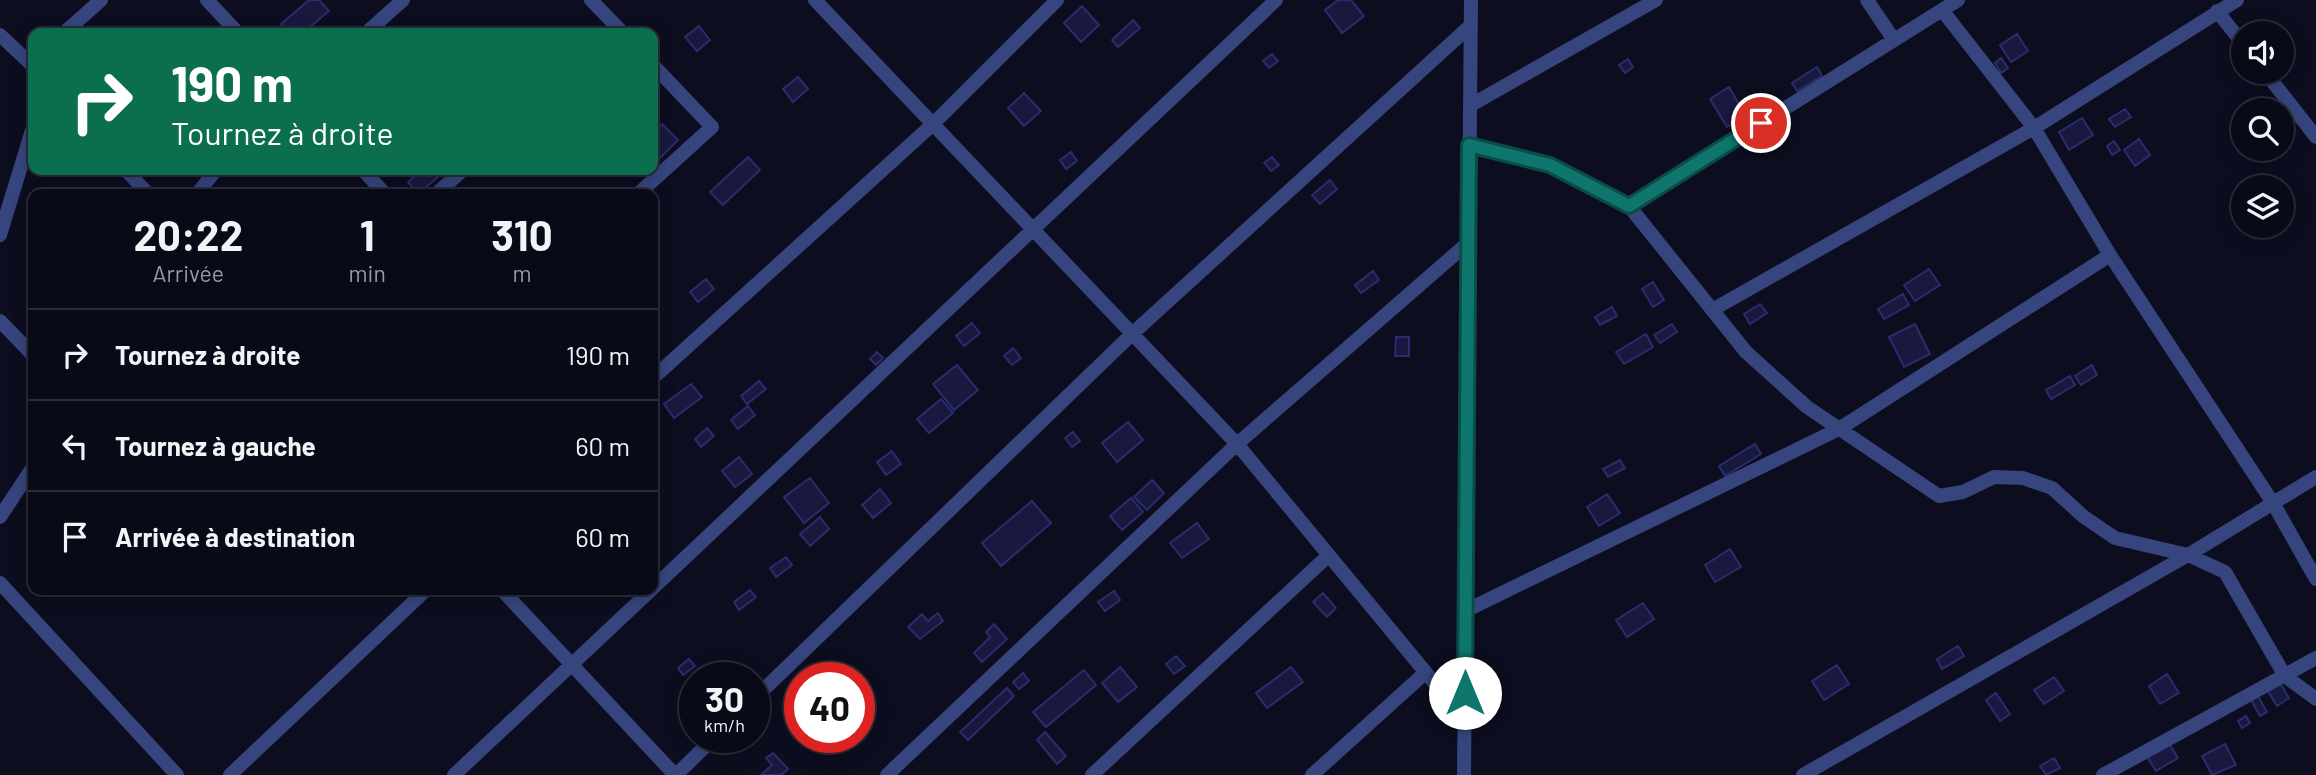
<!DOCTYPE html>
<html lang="fr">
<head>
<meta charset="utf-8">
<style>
  body { margin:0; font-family:Barlow,sans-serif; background:#121320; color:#f1f3f6; height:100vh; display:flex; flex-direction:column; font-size:26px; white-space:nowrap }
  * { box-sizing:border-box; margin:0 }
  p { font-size:23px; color:#999aa1 }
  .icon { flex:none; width:38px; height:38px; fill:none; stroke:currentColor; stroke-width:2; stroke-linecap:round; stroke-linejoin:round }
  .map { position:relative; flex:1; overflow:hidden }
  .side { position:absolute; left:28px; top:189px; width:630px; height:406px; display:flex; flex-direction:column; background:#090a17; border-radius:14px; box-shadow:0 4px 18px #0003,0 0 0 2px #292b36 }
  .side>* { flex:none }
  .guide { position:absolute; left:28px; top:28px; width:630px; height:147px; border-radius:14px; box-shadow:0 4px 18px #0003,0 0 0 2px #292b36; background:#0b6e4f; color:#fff; overflow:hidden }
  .tools { position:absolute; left:2231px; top:21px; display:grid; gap:14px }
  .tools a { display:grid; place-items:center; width:63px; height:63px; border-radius:50%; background:#090a17; box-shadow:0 4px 18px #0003,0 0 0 2px #292b36; font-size:35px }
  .speed { position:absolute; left:679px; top:662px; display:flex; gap:14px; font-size:35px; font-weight:700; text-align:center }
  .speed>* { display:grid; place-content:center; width:91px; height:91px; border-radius:50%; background:#090a17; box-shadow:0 4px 18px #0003,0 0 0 2px #292b36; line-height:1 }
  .speed small { font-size:18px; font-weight:400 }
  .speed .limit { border:10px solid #d22; background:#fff; color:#111 }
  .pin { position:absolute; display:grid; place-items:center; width:60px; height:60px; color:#fff; margin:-30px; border:4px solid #fff; border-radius:50%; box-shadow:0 2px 7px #0007 }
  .me { position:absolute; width:77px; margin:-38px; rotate:0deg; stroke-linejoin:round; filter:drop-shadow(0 0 5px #0008) }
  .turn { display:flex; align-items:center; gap:24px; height:147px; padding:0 28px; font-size:32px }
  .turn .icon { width:91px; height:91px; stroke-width:2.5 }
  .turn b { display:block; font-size:49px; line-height:60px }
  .eta { display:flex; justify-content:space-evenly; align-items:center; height:119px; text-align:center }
  .eta b { font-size:42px; font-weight:700; line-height:49px }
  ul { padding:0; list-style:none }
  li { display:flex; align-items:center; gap:21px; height:91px; padding:0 28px; border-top:2px solid #292b36 }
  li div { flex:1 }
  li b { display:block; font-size:26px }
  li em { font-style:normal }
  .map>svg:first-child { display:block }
  .building { fill:#191940; stroke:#2b2c6c; stroke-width:2 }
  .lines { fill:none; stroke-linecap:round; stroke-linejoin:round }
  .minor { stroke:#37457e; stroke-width:14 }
  .tertiary { stroke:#37457e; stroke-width:14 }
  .route-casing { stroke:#0a4d48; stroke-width:18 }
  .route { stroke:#0f766e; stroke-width:12 }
</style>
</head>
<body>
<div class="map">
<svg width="2316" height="775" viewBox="0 0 2316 775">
  <rect width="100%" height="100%" fill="#0c0d1f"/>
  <!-- building -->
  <path class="building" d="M309,0H319L329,11L303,33H289L281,24Z
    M1338,0H1351L1364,16L1342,33L1325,10Z
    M1082,6L1099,25L1081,42L1064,23Z
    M1133,20L1140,28L1118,47L1112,40Z
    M699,26L710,40L697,51L685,37Z
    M2017,34L2028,51L2011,62L2000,45Z
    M1272,54L1278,61L1269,68L1263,61Z
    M2001,58L2008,68L2001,73L1995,63Z
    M1628,59L1633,67L1625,73L1619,65Z
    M1817,67L1822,76L1797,91L1792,83Z
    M798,77L808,89L793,102L783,89Z
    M1729,87L1746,116L1727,127L1710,99Z
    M1024,93L1041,111L1024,126L1008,108Z
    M2125,109L2131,117L2115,127L2109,119Z
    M2082,118L2093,135L2069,150L2059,132Z
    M662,124L678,140L655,163L653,134Z
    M2139,139L2150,155L2135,166L2124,150Z
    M2114,141L2120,150L2112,155L2107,146Z
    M1071,152L1077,161L1066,169L1060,160Z
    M748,157L760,170L723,205L710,192Z
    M1272,157L1279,165L1271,171L1264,163Z
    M422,170H446L418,194L408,182Z
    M1330,180L1337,189L1320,204L1312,195Z
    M1929,269L1940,285L1915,301L1904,285Z
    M1373,271L1379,280L1361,293L1355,285Z
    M706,279L714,289L698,302L690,292Z
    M1653,282L1664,300L1653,307L1642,289Z
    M1903,294L1909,305L1884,319L1878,309Z
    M1760,304L1767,313L1750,324L1744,314Z
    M1612,307L1617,316L1600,325L1595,317Z
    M972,323L980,333L964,346L956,336Z
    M1672,324L1677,332L1660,343L1654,335Z
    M1915,324L1930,354L1904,367L1889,337Z
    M1646,334L1653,347L1624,364L1616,352Z
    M1396,337H1409V356H1395Z
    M1013,348L1021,358L1012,365L1004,356Z
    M877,352L883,358L876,365L870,359Z
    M957,365L978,390L954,410L933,384Z
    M2092,365L2097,375L2081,385L2075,376Z
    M2070,376L2075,385L2051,399L2046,390Z
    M759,381L766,389L747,404L741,396Z
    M691,384L702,397L674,418L664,404Z
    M941,399L953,413L929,433L917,419Z
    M748,406L755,415L738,429L731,420Z
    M1128,422L1143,440L1117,462L1102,443Z
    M707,428L714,436L701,447L695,439Z
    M1073,432L1080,441L1072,447L1065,438Z
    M1755,444L1761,454L1725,476L1719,466Z
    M892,451L901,464L886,475L877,462Z
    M739,457L752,474L735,487L722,471Z
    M1620,460L1625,468L1608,477L1603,469Z
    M810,478L829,503L804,523L784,497Z
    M1152,480L1164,493L1147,510L1134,497Z
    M880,489L891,503L873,518L862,505Z
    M1607,494L1620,513L1599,526L1587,507Z
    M1131,498L1143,512L1122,530L1110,516Z
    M1032,501L1051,523L1001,566L982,543Z
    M820,517L829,529L810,546L800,534Z
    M1197,523L1209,539L1182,558L1170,543Z
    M1730,549L1741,567L1715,582L1705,565Z
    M786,557L792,565L776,577L770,568Z
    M750,590L756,597L739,610L734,602Z
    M1114,591L1120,600L1105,611L1098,602Z
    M1323,593L1336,608L1327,617L1313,602Z
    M1643,603L1654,619L1627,637L1616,620Z
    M938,613L943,621L920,639L908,627L922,614L928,621Z
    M994,624L1007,639L982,662L974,653L990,637L986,632Z
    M1958,646L1964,656L1942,669L1937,659Z
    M1176,656L1185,666L1174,674L1166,664Z
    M689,659L695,666L683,675L678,668Z
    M1837,665L1849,684L1824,700L1812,681Z
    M1120,667L1137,687L1118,702L1102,683Z
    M1291,667L1303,682L1267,708L1256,693Z
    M1084,670L1096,685L1046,727L1033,712Z
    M1023,673L1029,681L1019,689L1013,682Z
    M2167,674L2179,693L2160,704L2149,686Z
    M2054,677L2064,691L2044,704L2034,690Z
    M2280,683L2289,698L2277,706L2268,691Z
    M695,684V715L679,697Z
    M1007,688L1014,696L968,740L960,732Z
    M1996,693L2010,714L2000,721L1986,700Z
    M2258,696L2267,712L2260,716L2251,700Z
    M2246,716L2250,723L2242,728L2238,721Z
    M1045,732L1066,756L1057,764L1037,740Z
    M2168,742L2178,758L2156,771L2146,755Z
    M2225,744L2236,765L2212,775L2202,756Z
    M773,753L788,769L781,775H761L772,765L766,758Z
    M2054,758L2060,768L2046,775L2040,766Z"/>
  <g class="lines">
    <!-- minor -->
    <path class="minor" d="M207,0L238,33
      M591,0L623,33
      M815,0L1237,444L1465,720
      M1867,0L1894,40
      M1942,10L2034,128L2110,255L2273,503L2316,579
      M2217,11L2244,45
      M64,33L101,0
      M366,33L403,0
      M0,35L33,66
      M2265,72L2316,137
      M1471,105L1656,0
      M1469,145L1550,165L1629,206L1746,352L1807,407L1939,496L1963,492L1994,477L2023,478L2052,488L2084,517L2115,538L2188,555L2225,572L2285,676L2316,699
      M126,170L148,194
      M363,170L385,194
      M197,194L216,170
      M436,194L463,170
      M638,194L712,127L653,65
      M1629,206L1958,0
      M0,235L33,127
      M1712,310L2034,128L2237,0
      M0,321L33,355
      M653,378L932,125L1057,0
      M0,517L33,467
      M0,583L177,775
      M653,588L1276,0
      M502,590L675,775
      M1465,611L1839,429L2110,255
      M754,699L1132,334L1469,27
      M230,775L426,590
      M454,775L651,590
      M676,775L715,737
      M887,775L1237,444L1469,242
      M1092,775L1329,555
      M1312,775L1425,673
      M1803,775L2188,555L2316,477
      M2103,775L2316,658"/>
    <!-- tertiary -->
    <path class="tertiary" d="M1464,775L1471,0"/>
  </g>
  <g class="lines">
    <!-- route casing -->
    <g class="route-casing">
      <path id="route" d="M1465,693L1469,145L1550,165L1629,206L1761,123"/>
    </g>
    <!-- route -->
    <use href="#route" class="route"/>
  </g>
</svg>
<div class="tools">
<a><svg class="icon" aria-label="sound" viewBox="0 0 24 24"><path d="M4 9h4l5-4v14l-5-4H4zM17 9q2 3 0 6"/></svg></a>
<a><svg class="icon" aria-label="search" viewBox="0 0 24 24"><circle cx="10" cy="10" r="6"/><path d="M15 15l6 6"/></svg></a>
<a><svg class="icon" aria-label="layers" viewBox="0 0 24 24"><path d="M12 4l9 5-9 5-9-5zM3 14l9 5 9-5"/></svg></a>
</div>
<div class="speed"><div>30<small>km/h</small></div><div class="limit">40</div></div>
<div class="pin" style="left:1761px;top:123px;background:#d93025"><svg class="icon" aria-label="arrive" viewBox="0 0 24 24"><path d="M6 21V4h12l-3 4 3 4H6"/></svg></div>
<svg class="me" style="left:1465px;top:693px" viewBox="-20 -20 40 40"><circle r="19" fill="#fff"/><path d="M0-13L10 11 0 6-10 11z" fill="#0f766e"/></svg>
<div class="guide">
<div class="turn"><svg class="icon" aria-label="right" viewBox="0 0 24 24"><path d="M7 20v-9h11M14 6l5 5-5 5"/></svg><div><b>190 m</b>Tournez à droite</div></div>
</div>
<section class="side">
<div class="eta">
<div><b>20:22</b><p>Arrivée</p></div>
<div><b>1</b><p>min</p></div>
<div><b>310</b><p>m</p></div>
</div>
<ul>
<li><svg class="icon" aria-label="right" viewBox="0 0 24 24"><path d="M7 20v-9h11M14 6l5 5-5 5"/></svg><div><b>Tournez à droite</b></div><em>190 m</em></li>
<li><svg class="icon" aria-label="left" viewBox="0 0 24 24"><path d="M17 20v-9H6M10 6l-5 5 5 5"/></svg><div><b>Tournez à gauche</b></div><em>60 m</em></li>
<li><svg class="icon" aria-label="arrive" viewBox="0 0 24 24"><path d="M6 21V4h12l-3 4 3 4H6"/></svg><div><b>Arrivée à destination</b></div><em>60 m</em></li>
</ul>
</section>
</div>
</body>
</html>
